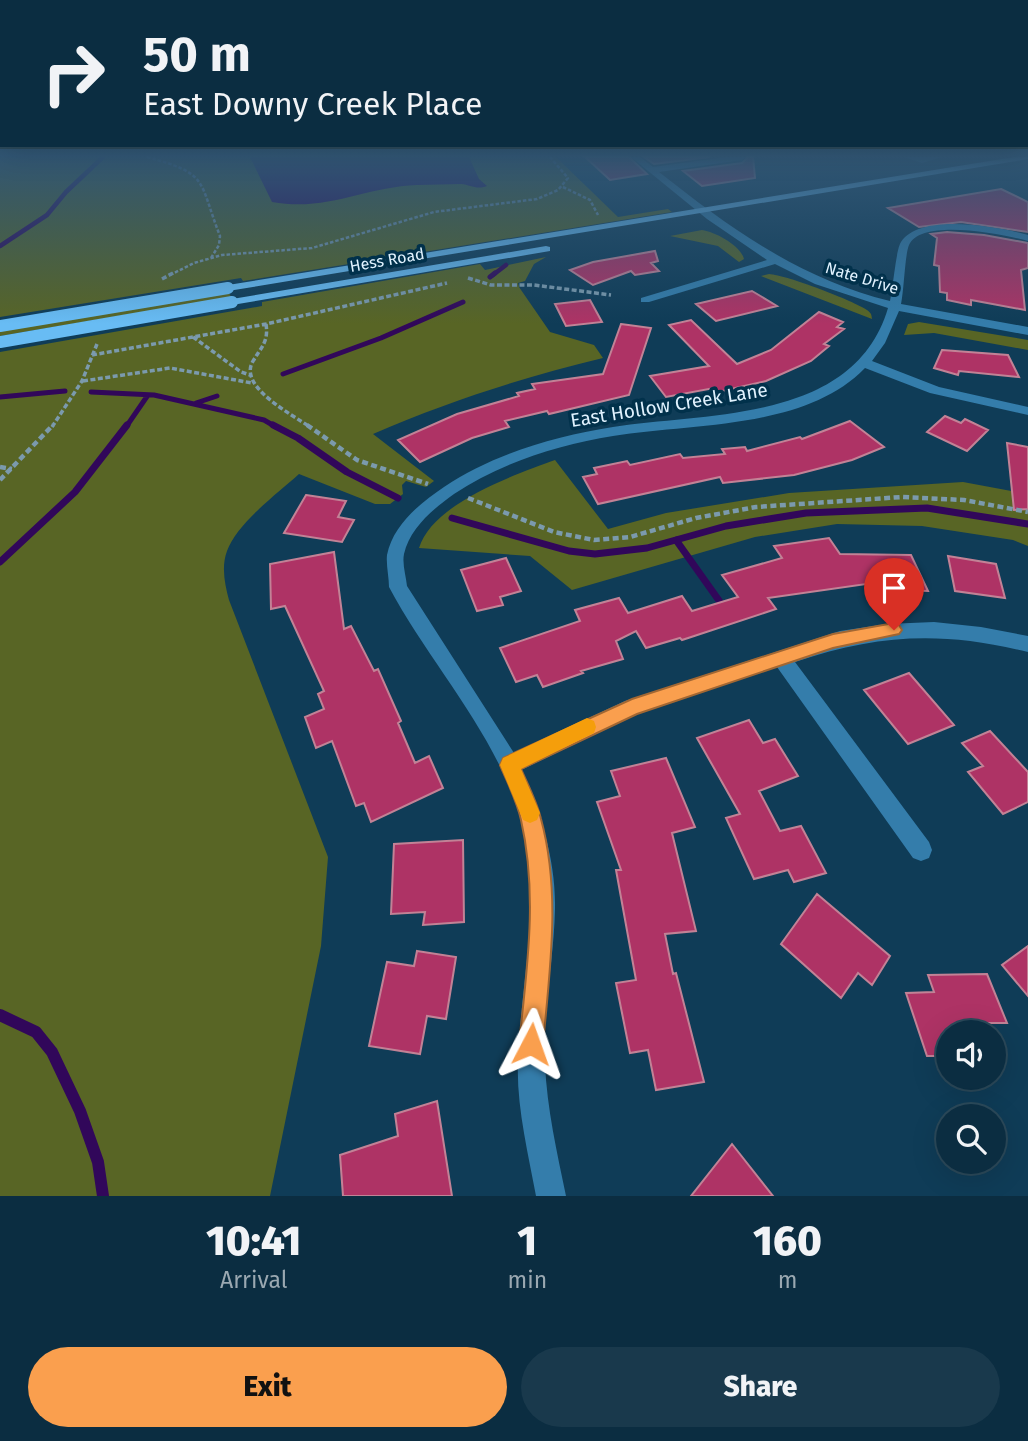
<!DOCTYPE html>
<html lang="en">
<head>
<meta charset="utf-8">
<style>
  body { margin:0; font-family:"Fira Sans",sans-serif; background:#19394c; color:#f1f3f6; height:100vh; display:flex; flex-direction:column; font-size:26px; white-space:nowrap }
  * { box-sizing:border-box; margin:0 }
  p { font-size:23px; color:#9aa8b1 }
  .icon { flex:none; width:38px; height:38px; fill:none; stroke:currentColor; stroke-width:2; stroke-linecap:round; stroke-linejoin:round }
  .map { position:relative; height:1196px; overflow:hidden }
  .drawer { display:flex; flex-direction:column; background:#0b2d41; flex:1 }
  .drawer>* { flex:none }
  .banner { position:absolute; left:0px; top:0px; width:1029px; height:147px; box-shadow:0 7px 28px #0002,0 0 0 2px #2b495a; background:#0b2d41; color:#f1f3f6; overflow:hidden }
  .controls { position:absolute; left:936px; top:1020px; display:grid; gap:14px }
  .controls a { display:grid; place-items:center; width:70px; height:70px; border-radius:50%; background:#0b2d41; box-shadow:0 7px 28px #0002,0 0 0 2px #2b495a; font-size:35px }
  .pin { position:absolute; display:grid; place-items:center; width:60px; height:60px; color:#fff; margin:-72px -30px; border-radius:50% 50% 50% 0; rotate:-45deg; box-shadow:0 0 7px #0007 }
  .pin .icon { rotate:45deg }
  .me { position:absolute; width:77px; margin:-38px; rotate:4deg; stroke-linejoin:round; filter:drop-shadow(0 0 5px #0008) }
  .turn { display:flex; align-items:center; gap:24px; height:147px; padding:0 28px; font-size:32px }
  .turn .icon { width:91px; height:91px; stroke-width:2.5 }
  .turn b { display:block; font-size:49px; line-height:60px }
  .eta { display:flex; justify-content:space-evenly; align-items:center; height:119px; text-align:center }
  .eta b { font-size:42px; font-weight:800; line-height:49px }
  .cta { display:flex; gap:14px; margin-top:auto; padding:14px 28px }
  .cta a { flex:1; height:80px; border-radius:42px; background:#fa9f4e; color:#111; font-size:28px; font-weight:800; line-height:80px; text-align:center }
  .cta a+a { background:#19394c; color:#f1f3f6 }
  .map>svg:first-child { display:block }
  .green { fill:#586525 }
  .water { fill:#31075a }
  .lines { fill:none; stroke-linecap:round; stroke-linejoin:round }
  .stream-far3 { stroke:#31075a; stroke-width:4.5 }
  .stream-far2 { stroke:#31075a; stroke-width:5 }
  .stream-far1 { stroke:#31075a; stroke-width:7 }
  .stream { stroke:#31075a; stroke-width:12 }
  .building { fill:#ae3365; stroke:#c28296; stroke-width:2 }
  .path-far2 { stroke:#7b9aad; stroke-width:2.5; stroke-dasharray:3.5 2; stroke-linecap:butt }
  .path-far1 { stroke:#7b9aad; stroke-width:3.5; stroke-dasharray:5 2.5; stroke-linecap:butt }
  .path { stroke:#7b9aad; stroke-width:4.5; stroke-dasharray:6 3.5; stroke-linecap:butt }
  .minor { fill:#347dab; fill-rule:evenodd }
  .major { fill:#68bcf4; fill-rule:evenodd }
  .major-bridge { stroke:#68bcf4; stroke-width:12 }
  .route { fill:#fa9f4e; stroke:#a26733; stroke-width:2 }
  .slow { fill:#f59e0b }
  .labels { text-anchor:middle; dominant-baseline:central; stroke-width:7; stroke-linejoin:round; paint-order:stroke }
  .far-street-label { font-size:16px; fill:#e0f2fe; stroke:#01314b }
  .street-label { font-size:19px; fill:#e0f2fe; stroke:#01314b }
</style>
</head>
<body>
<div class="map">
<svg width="1028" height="1196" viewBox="0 0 1028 1196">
  <rect width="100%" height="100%" fill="#0f3c57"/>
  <!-- green -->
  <path class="green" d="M0,157H556L618,217L668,209L672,212L243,281L241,278L0,317Z
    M702,230C716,232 741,246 744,259L739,262L718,246L670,236Z
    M546,257L534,264L525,281L518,283L519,287L550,332L594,345L603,358C524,377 449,401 373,434L434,481L426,487L406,481L402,485L403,494L390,504H375L299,474C277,494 237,523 227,551C221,567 225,585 229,600L328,857L321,946L270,1196H0V352L262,306V302L480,264L485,270Z
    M769,274C787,275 854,301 867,310C872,314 871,314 872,319L761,276Z
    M229,293L231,297L0,336V331Z
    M919,322L1028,340V350L934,333L904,335L908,324Z
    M555,460L608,529L666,513L789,493L963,482L1028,494V546L1013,540L922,526L837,524L755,537L572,590L530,556L419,548C433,503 514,475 555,460Z"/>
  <!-- water -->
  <path class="water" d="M250,157H469L479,179L487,186C476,190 471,185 461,184C446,184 431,185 417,185C364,187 327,212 272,202Z"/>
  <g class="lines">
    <!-- stream-far3 -->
    <path class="stream-far3" d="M0,246L47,215L66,192L103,157
      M493,275L506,265"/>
    <!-- stream-far2 -->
    <path class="stream-far2" d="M490,277L495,273
      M283,374L381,338L463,302
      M91,392L154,395L264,420L276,427
      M0,397L65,391
      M196,403L217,396
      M126,427L148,395"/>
    <!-- stream-far1 -->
    <path class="stream-far1" d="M273,425L298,438L347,472L398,498
      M452,518L569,551L595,554L647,548L726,526L806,513L927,508L1028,524
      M676,540L725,609
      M0,562L75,492L127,425"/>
    <!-- stream -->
    <path class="stream" d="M0,1015L36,1032L52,1052L80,1111L98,1162L103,1196"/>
  </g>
  <!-- building -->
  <path class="building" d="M585,157H629L647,174L610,180Z
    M644,157H710L654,164Z
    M748,157H753L755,178L702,186L683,171L742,163Z
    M1001,189L1028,202V232L961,222L919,227L888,208Z
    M947,232L984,235L1028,243V268L1021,270L1025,310L971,300V305L947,300V293L940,292L939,266L934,265L937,238L931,234Z
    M655,251L658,261L651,263L659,271L635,275L631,271L593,285L570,270L593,262Z
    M752,291L777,306L716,321L696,304Z
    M590,300L602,322L566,326L555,304Z
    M819,312L843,322L837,327L844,329L824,344L829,346L811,361L766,381L718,392L714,388L666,397L650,376L709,366L669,325L691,320L737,364L771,350Z
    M621,324L651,328L629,395L549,414L547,411L505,421L509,427L472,438L420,462L398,440L457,414L519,396L517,393L535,389L532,384L603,374Z
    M942,350L1008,355L1019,377L959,371L958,375L934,368Z
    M945,416L961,423L965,419L988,430L967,451L927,432Z
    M850,421L884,447L852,460L794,475L723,483L720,477L598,504L583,477L597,474L594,468L627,461L630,465L680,454L683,458L725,454L722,449L745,447L747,451L800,437L802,439Z
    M1007,443L1028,447V509L1014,510Z
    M306,495L346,501L338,517L354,520L342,542L284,533Z
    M829,538L840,554L911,555L928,591L899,590L894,580L768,598L776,609L682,640L680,638L646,648L636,631L616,641L623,659L581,671L583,673L543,687L537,675L516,682L500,648L580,621L575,610L619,598L628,613L682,596L692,611L738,597L722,575L782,558L774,546Z
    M334,552L344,629L351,626L374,671L378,669L401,721L398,723L415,763L429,756L443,788L371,822L364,803L356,806L332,741L316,748L305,717L324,709L318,694L324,691L285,606L271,609L270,564Z
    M948,556L996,564L1005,598L955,591Z
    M506,558L521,591L500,597L503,605L477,611L461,570Z
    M909,673L954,725L908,744L864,690Z
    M749,720L763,743L775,739L798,776L759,791L780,831L801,826L826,873L794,882L788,870L754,879L726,818L740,814L697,738Z
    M990,731L1028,772V802L1003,814L968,772L983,766L962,743Z
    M666,758L695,827L672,833L696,931L665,934L673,974L676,973L704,1082L656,1090L648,1050L630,1053L616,983L636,980L616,870H621L597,802L620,796L611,771Z
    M463,840L464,922L423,925L425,912L391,914L394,844Z
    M817,894L890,956L872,985L858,973L841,998L781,944Z
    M1028,946V996L1002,965Z
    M417,951L456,957L446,1019L427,1016L420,1054L369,1046L387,962L414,966Z
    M987,974L1007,1023H988L992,1032H948V1056H927L906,993L934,992L928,975Z
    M437,1101L452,1196H343L340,1155L398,1136L395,1114Z
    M732,1144L773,1196H691Z"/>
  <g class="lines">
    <!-- path-far2 -->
    <path class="path-far2" d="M147,157C210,174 198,180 220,236L219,245L211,258
      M563,187L590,200L598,215
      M170,275L194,263L222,255L312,248L434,212L537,199L558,190L568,178L550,157"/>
    <!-- path-far1 -->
    <path class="path-far1" d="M468,278L491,285H534L611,295
      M162,279L173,273
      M266,324C269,343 260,348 252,363C240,388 293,415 310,427
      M193,337L241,372L250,375
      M92,355L266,324L447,283
      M83,381L170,368L252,383
      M52,427L82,381L97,344"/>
    <!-- path -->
    <path class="path" d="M307,425L357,460L428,484
      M0,467L12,469
      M0,480L53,425
      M468,498L554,532L594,540L630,537L696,518L756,507L902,497L964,500L1028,512"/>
    <!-- minor -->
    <path class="minor" d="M631,157H640L653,167L727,157H746L742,160L659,172C730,228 800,279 890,301C893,289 896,249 901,242C921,212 999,227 1028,235V241C1006,235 922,217 909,245C905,254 904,290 901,304L1028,327V335L899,311L885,343L872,361L939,387L1028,407V415L930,393L865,368C805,430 692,423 613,436C558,445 500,463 454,494C433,509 410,528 404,554C402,564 406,576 407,586L514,753L625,701L840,631L887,624L934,622L981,627L1028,636V652C942,631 878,634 795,662L929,842L932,850L929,858L921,861L913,858L777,667L637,714L521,770C541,814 556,860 555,909C554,960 542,1013 545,1064C547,1109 557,1152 566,1196H536C528,1152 516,1105 518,1060C521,980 543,896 520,817C495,732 430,664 389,587C389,577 386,565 387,555C393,525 420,503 444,487C493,454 555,436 613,427C708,412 854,423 888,308L815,284L775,264L649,302H641V298L767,260L707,219Z
      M904,157H942L922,163Z"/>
    <!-- major -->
    <path class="major" d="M1014,157H1028V159L228,291L222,288L228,285Z
      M546,246L550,247V251L232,305L226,302L232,299Z"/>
    <!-- major-bridge -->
    <path class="major-bridge" d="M0,326L228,288
      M0,342L232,302"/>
  </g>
  <!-- sky -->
  <linearGradient id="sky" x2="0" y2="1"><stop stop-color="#082130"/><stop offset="0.48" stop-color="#315674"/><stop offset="1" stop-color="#315674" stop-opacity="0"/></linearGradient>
  <rect width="1028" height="324" fill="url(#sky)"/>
  <!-- route -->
  <path class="route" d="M894,623L899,625L902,630L899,634L833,648L637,714L521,769C528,785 537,802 541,819C561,893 550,968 543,1044L539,1052L531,1056L522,1052L519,1044C527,968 538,895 521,820C517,801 507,782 500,765L503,758L632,699L833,634Z"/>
  <!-- slow -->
  <path class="slow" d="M587,718L594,721L596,727L594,733L521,769L540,813L537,820L530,823L523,820L500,765L503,758Z"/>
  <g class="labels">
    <!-- far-street labels -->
    <g class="far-street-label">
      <text transform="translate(387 260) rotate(-10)">Hess Road</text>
      <text transform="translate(862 278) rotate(17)">Nate Drive</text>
    </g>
    <!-- street labels -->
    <g class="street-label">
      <text transform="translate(669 405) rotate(-9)">East Hollow Creek Lane</text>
    </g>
  </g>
</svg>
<div class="controls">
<a><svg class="icon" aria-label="sound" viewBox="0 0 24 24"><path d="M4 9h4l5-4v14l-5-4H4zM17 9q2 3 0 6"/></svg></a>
<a><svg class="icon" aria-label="search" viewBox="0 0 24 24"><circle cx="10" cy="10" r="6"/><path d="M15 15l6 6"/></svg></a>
</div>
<div class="pin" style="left:894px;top:630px;background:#d93025"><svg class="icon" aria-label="arrive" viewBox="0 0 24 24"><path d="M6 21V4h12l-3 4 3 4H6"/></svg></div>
<svg class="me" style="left:531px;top:1044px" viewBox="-20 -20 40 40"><path d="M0-17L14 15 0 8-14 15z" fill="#fa9f4e" stroke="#fff" stroke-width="4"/></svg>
<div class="banner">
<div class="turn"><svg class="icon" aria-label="right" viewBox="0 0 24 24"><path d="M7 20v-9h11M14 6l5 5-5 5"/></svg><div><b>50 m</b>East Downy Creek Place</div></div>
</div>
</div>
<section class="drawer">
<div class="eta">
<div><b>10:41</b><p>Arrival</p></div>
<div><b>1</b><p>min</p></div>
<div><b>160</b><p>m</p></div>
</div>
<div class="cta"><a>Exit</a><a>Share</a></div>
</section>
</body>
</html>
